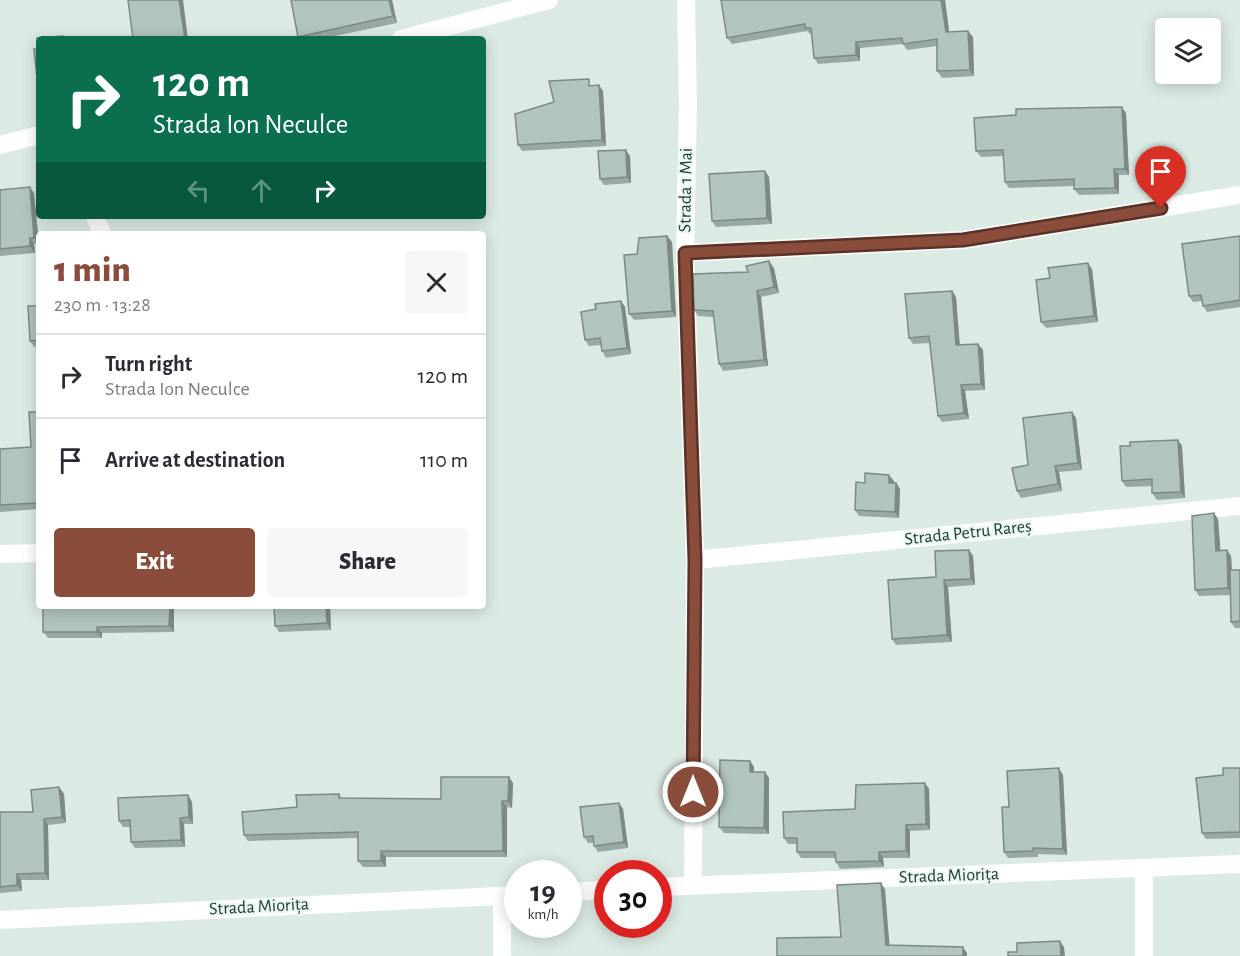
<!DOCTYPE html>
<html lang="en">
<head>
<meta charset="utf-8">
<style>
  body { margin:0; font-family:"Alegreya Sans",sans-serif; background:#f7f7f7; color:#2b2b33; height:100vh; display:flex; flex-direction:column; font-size:22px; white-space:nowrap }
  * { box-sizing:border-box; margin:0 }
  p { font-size:20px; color:#7c7c81 }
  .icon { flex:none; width:33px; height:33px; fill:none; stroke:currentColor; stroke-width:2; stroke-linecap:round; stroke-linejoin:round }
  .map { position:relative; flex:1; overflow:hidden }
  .drawer { position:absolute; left:36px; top:231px; width:450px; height:378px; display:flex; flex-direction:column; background:#fff; border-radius:6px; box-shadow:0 3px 15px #0003 }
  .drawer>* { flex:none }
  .hud { position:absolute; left:36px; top:36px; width:450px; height:183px; border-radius:6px; box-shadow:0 3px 15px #0003; background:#0b6e4f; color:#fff; overflow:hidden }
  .controls { position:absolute; left:1155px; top:18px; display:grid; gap:12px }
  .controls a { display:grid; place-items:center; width:66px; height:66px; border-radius:6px; background:#fff; box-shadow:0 3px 15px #0003; font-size:30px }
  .speed { position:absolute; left:504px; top:860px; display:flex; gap:12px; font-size:30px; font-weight:700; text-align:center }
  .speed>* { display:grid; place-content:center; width:78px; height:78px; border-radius:50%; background:#fff; box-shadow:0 3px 15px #0003; line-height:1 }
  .speed small { font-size:15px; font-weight:400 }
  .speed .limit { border:9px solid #d22; background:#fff; color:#111 }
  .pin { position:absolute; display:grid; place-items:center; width:51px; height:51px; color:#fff; margin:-62px -26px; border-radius:50% 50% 50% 0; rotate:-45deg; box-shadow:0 0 6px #0007 }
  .pin .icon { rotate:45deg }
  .me { position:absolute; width:66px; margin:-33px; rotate:0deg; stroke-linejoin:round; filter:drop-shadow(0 0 4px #0008) }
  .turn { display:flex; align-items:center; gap:21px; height:126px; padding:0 18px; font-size:27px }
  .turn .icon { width:78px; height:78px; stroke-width:2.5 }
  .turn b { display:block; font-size:42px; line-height:51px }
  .lanes { display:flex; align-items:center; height:57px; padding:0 18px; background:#0003; justify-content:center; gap:30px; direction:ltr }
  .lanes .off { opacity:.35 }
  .round { display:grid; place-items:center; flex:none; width:63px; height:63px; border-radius:6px; background:#f7f7f7 }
  .head { display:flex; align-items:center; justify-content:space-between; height:102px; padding:0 18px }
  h1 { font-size:36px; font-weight:800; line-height:45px; color:#8a4d3c }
  .action { display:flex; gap:12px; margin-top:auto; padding:12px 18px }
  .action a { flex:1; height:69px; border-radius:6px; background:#8a4d3c; color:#fff; font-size:24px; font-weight:800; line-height:69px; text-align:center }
  .action a+a { background:#f7f7f7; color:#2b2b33 }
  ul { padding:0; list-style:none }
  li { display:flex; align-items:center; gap:18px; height:84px; padding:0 18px; border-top:2px solid #e1e1e2 }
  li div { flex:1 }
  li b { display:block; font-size:22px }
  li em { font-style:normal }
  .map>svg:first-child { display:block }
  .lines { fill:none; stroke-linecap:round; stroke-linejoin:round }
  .minor { stroke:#fff; stroke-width:18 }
  .wall { fill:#98a9a3 }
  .shaded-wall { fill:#7c8a84 }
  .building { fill:#b1c5bd; stroke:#7c8a84; stroke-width:1.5 }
  .route-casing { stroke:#5a3227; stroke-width:15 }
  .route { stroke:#8a4d3c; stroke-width:10 }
  .labels { text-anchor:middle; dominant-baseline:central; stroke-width:4.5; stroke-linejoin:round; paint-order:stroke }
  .street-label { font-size:18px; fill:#1d3a33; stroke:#edf7f2 }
</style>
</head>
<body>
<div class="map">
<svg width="1240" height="956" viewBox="0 0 1240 956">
  <rect width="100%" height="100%" fill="#dceae4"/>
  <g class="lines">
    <!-- minor -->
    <path class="minor" d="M686,0L688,103L685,253L695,560L693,885
      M401,39L549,0
      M0,145L39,135
      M95,216L102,234
      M685,253L963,240L1240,195
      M0,554L39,553
      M695,560L1240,506
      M658,887L1240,864
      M568,892L608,890
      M502,896V956
      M0,920L518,895
      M1144,956V870"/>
  </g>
  <!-- wall -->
  <path class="wall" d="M291,0H392L397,23L321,39H299L298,37Z
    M721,0H945L949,32L968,31L973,37L974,76L942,78L937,71V46L907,50L903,44L860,48V61L818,64L814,58L812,34H810L807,31L732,44L727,38Z
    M593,85L603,91L606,146L522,151L518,145L554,102Z
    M1126,113L1129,175H1119V194L1079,195L1074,189V186L1009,188L1005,182L1003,156L981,157L976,151Z
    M630,156L631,183L604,185L600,179Z
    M765,171L769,177L772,224L716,227L712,221Z
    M0,190L34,193L39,244H34L35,253L0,256Z
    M667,236L672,242L676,317L634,320L629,314L637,254Z
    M1240,236V307L1207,312L1203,306L1202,301L1193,302L1189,296Z
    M774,268L779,293L761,297L768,366L723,371L719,364L714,317L698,316L694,310Z
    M1092,269L1098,322L1046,328L1041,322Z
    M952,291L956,297L960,345L978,344L983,350L985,390L965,391L969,419L942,422L938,416L930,343L913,344L909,338Z
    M621,301L625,307L631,354L606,358L602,351L601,345L589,346L585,340L596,309Z
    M39,306V347H34L30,341Z
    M39,412V509L0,512V449L31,447Z
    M1072,412L1076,418L1082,470L1059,472L1062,491L1021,498L1017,491L1028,465Z
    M1178,440L1182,446L1185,498L1157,500L1152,493V486L1126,487L1122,481L1130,446Z
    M894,481V483H896L900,489L899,518L859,516L855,510L865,483Z
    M1214,513L1218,519L1220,551L1231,556L1232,570H1240V628H1235L1231,622V595L1199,596L1195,590Z
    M969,550L973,556L975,585L948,587L952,642L896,645L892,639L936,577Z
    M174,606V632L102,633V638H48L43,632Z
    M274,606H330L331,630L279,632L275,626Z
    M750,761L754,767V772H765L769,778V834L724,833L719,827Z
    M1240,768V838L1206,839L1202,833L1223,775Z
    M1063,775L1067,855L1038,854V857L1008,858L1004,852L1009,807Z
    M513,783L512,808L507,807V857H386V867H363L358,861V838L248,841L244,835L297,807L339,794L342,798L441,799Z
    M925,783L929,789L930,830L910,831V858H883L884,867L840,869L836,862L835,858H801L797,852V844H788L784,838Z
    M59,787L64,794L66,823L48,825L49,880H21L22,891L0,893V812H33Z
    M188,795L192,802L193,824H184L185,847L135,848L131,842L130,827H123L119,821Z
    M619,803L623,809L628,848L598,852L594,846V843H588L584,837Z"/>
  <!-- shaded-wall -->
  <path class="shaded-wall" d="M179,0H183L188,39H185Z
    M389,0H392L397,23L393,16Z
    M941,0H945L950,38L946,32Z
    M968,31L973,37L974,76L970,70Z
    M856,42L860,48V61L856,55Z
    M599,85L603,91L606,146L602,140Z
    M1122,107L1126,113L1129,175L1125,169Z
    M626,150L630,156L631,183L627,177Z
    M1114,169L1119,175V194L1115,188Z
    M765,171L769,177L772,224L767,218Z
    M30,187L34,193L39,244L34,238Z
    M667,236L672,242L676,317L672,311Z
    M30,238L34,244L35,253L30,246Z
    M769,261L774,268L779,293L774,287Z
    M1088,263L1092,269L1098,322L1094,316Z
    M757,291L761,297L768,366L764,360Z
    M952,291L956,297L960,351L956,345Z
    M621,301L625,307L631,354L627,348Z
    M978,344L983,350L985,390L981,384Z
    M961,385L965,391L969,419L964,413Z
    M1072,412L1076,418L1082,470L1078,463Z
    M1178,440L1182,446L1185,498L1181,492Z
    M1055,466L1059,472L1062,491L1058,484Z
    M889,475L894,481V489L889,483Z
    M896,483L900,489L899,518L895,512Z
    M37,490L39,493V505L38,503Z
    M1214,513L1218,519L1221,557L1216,551Z
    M969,550L973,556L975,585L971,579Z
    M1227,550L1231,556L1233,595L1228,588Z
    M944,580L948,587L952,642L947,635Z
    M170,606H174V632L169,626Z
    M326,606H330L331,630L327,623Z
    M97,627L102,633V638L97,632Z
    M750,761L754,767V779L750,772Z
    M1059,768L1063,775L1067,855L1063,849Z
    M765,772L769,778V834L764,828Z
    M509,777L513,783L512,808L508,801Z
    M925,783L929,789L930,830L926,824Z
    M59,787L64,794L66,823L62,817Z
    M188,795L192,802L193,824L189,817Z
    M502,801L507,807V857L503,851Z
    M619,803L623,809L628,848L624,842Z
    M180,818L184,824L185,847L181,840Z
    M44,819L48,825L49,880L45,873Z
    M906,825L910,831V858L906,851Z
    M381,851L386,857V867L381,861Z
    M879,852L883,858L884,867L879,861Z
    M17,874L21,880L22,891L17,885Z
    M881,883L885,889L890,951L886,945Z
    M1060,941L1064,947L1065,956H1061Z
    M963,947L967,953V956H963Z"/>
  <!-- building -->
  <path class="building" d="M128,0H179L185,39H133Z
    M291,0H389L393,16L298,37Z
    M721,0H941L946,32L968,31L970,70L937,71V39L903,44L902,38L856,42V55L814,58L811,28H805V24L727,38Z
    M63,36V39H39V97L34,49H38L37,38Z
    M589,79V86L599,85L602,140L518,145L515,114L554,102L549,81Z
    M1122,107L1125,169H1114L1115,188L1074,189V179L1005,182L1003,150L976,151L974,118L1016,115V109Z
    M626,150L627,177L600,179L598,151Z
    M765,171L767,218L712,221L709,174Z
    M30,187L34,238H30V246L0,249V190Z
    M667,236L672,311L629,314L624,255L637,254L639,238Z
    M1240,236V300L1203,306L1201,295L1189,296L1182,244Z
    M769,261L774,287L757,291L764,360L719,364L713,311L694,310L693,274L748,272L746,266Z
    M1088,263L1094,316L1041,322L1036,280L1050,278L1048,268Z
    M952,291L956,345L978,344L981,384L961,385L964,413L938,416L929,336L909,338L905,294Z
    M621,301L627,348L602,351L600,338L585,340L581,312L596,309L595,304Z
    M28,306H39V340L30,341Z
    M29,412H39V490H37L38,503L0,505V449L31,447Z
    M1072,412L1078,463L1055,466L1058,484L1017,491L1012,468L1028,465L1023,418Z
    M1178,440L1181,492L1152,493V479L1122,481L1120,446H1130V442Z
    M865,473L889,475V483H896L895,512L855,510L856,482L865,483Z
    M1214,513L1216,551L1227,550L1228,588L1195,590L1192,516Z
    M969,550L971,579L944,580L947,635L892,639L888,580L936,577L935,551Z
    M1230,570H1240V621L1231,622Z
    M43,606H170L169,626L97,627V632H43Z
    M274,606H326L327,623L275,626Z
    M720,760L750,761V772H765L764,828L719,827Z
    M1059,768L1063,849L1033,848V851L1004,852L1002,807H1009L1007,771Z
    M1223,768H1240V832L1202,833L1196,778L1223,775Z
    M441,777H509L508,801H502L503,851H381V861H358V832L244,835L242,812L297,807L296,795L339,794V798L441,799Z
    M925,783L926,824L906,825V851L879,852V861L836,862L835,852H797V838H784L783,812L855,809L856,785Z
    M59,787L62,817L44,819L45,873L17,874V885L0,887V812H33L31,790Z
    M188,795L189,817L180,818L181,840L131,842L130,820L119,821L118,798Z
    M619,803L624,842L594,846L593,836L584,837L580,807Z
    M881,883L886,945L963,947V956H777V938L841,937L837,885Z
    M1060,941L1061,956H1008V952H1017V943Z"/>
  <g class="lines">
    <!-- route casing -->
    <g class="route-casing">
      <path id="route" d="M693,792L695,560L685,253L963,240L1161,208"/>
    </g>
    <!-- route -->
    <use href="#route" class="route"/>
  </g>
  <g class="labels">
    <!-- street labels -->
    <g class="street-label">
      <text transform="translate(686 190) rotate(-89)">Strada 1 Mai</text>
      <text transform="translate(968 533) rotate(-6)">Strada Petru Rareș</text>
      <text transform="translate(949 876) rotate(-2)">Strada Miorița</text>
      <text transform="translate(259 907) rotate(-3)">Strada Miorița</text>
    </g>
  </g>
</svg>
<div class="controls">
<a><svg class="icon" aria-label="layers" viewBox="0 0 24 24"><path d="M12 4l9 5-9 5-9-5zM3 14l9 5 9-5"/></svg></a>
</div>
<div class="speed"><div>19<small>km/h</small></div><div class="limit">30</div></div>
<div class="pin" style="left:1161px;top:208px;background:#d93025"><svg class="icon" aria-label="arrive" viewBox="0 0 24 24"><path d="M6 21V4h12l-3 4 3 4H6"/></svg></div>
<svg class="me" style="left:693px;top:792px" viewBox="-20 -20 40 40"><circle r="17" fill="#8a4d3c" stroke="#fff" stroke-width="3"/><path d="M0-11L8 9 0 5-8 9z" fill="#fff"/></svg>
<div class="hud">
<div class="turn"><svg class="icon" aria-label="right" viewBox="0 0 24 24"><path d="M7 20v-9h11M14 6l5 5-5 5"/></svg><div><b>120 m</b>Strada Ion Neculce</div></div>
<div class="lanes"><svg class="icon off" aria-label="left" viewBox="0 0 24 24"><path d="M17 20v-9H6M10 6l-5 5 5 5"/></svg><svg class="icon off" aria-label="ahead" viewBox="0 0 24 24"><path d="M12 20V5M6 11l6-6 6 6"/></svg><svg class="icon" aria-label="right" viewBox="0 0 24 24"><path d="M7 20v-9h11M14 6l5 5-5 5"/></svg></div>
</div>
<section class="drawer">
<div class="head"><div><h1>1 min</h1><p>230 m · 13:28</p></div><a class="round"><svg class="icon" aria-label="close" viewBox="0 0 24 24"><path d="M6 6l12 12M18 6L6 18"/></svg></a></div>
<ul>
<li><svg class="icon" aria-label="right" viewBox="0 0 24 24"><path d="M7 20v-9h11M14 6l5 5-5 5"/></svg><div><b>Turn right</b><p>Strada Ion Neculce</p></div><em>120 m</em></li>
<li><svg class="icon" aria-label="arrive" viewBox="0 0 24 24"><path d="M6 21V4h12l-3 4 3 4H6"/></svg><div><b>Arrive at destination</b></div><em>110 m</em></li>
</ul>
<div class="action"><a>Exit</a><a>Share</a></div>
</section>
</div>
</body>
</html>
